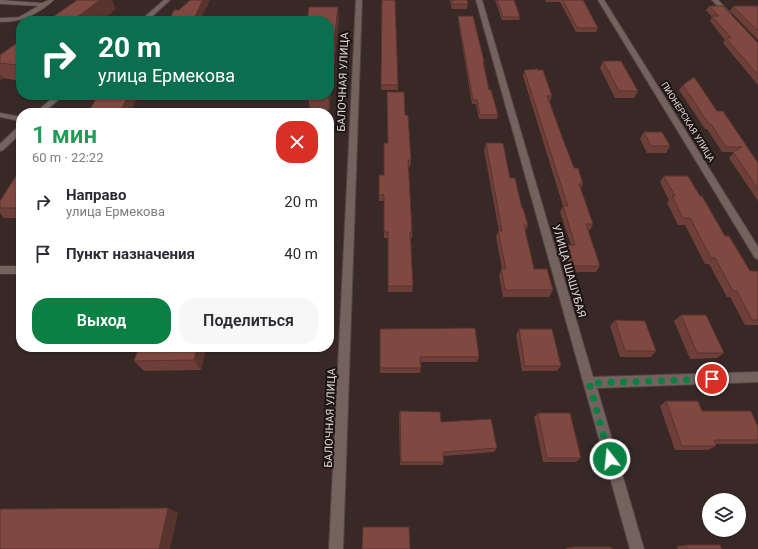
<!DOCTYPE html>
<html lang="ru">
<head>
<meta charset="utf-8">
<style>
  body { margin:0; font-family:Roboto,sans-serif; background:#f7f7f7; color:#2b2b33; height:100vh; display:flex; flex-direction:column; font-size:15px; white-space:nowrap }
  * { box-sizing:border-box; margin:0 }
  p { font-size:13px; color:#7c7c81 }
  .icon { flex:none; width:22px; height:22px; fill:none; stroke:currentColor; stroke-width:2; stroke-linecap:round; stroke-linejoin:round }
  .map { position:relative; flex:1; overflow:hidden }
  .sheet { position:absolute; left:16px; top:108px; width:318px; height:244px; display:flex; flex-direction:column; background:#fff; border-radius:16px; box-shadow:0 1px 3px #0004 }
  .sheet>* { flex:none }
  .guide { position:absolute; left:16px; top:16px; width:318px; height:84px; border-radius:16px; box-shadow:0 1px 3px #0004; background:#0b6e4f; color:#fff; overflow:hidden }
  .buttons { position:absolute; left:702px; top:493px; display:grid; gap:8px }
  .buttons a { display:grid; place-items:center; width:44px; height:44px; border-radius:50%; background:#fff; box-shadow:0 1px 3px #0004; font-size:20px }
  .pin { position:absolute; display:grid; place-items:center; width:34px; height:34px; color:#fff; margin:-17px; border:2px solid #fff; border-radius:50%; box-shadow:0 1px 4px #0007 }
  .me { position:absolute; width:44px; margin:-22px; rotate:344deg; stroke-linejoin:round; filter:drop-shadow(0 0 3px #0008) }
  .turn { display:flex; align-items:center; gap:14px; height:84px; padding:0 16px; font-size:18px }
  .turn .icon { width:52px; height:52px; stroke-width:2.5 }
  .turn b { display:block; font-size:28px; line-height:34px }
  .round { display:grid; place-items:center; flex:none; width:42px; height:42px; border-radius:16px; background:#f7f7f7 }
  .overview { display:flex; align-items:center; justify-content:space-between; height:68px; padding:0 16px }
  h1 { font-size:24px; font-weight:600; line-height:30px; color:#1e9e55 }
  .button { display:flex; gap:8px; margin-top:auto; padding:8px 16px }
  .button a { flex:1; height:46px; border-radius:16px; background:#0b8043; color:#fff; font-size:16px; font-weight:600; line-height:46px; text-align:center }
  .button a+a { background:#f7f7f7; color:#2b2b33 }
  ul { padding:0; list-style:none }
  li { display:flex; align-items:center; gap:12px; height:52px; padding:0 16px }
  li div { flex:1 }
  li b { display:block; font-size:15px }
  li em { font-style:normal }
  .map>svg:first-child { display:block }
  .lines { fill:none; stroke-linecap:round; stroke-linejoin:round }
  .lane-casing { stroke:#514543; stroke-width:1 }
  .street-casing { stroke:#514543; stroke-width:2 }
  .secondary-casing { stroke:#514543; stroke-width:2 }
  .lane { fill:#74625f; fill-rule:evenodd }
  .street { fill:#74625f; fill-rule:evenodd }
  .secondary { fill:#74625f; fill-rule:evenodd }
  .wall { fill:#6d3f38 }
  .shaded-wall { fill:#59332e }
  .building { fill:#7f4941; stroke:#59332e }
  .route { stroke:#0b8043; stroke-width:7; stroke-dasharray:0 12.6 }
  .labels { text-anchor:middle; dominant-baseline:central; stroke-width:4; stroke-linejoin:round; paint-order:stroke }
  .far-street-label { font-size:9px; fill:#e1d7d5; stroke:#1b1413 }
  .street-label { font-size:11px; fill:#e1d7d5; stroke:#1b1413 }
</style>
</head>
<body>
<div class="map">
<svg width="758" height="549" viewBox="0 0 758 549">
  <rect width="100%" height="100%" fill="#382927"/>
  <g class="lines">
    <!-- lane casing -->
    <g class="lane-casing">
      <path id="lane" d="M0,0L42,3L48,0H54C39,14 20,23 0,22V18L19,17L38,6L0,4Z
        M0,266H21V274H0Z"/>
    </g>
    <!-- street casing -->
    <g class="street-casing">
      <path id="street" d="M356,0H362L343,549H329Z
        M476,0H482L593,377L758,372V382L597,388L644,549H630Z
        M598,0H604L758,247V259L755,258Z
        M712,0H718L731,14V16H727Z
        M0,113L21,117V121L0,117Z"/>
    </g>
    <!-- secondary casing -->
    <g class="secondary-casing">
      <path id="secondary" d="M164,0H170L147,21H140Z
        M56,95H64L43,113H35Z
        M18,127H21V133L3,150L0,151V144Z"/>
    </g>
    <!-- lane -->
    <use href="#lane" class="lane"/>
    <!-- street -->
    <use href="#street" class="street"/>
    <!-- secondary -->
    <use href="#secondary" class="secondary"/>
  </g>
  <!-- wall -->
  <path class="wall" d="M382,0L398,85V90H381Z
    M450,0H467L468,4L467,9H452Z
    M495,0H514L520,17L519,20H502Z
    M545,0H583L598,28L596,32H576L560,2H546Z
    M709,6L758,43V85L723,43L725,40L710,21L712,17L706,10Z
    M733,6H758V40L730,11Z
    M458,16L484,61V66L489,90L498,115L497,119H479L476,104H472L458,20Z
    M339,20L329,110H310L308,97L329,95Z
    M21,40V81L3,78L0,80V55Z
    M603,61L638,91L634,98H615L600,68Z
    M524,70L552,96L550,102L564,142L574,168L583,184L581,189L593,224L590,230H588L600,266L596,272H571L565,251L568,245H571L560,212L563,206L523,76Z
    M683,85L717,111L758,163V201L729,158L734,152H722L707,129H705L679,90Z
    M405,115L411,160L410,167H409L412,232V238H411L413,286L412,292H388V238H384V201H379V175H384L388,143Z
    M644,132L670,146L666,153H647L640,139Z
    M486,143L510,178L522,208L528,225L525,232L534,269L553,290L549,297H503L499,275L502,269L496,237L498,231H499L484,150Z
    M21,168V218H4L0,213V201Z
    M664,176L700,196L725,236L750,271L758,272V325H745L730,297H727L709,264H705L685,225H678L667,203L669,200L660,182Z
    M681,315L724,353L717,358L690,359L674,321Z
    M615,320L656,351L651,357H620L610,326Z
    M380,329L479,357L477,362H420L421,368L420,373H380Z
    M519,329L561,366L557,371H522L516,335Z
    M139,347H206L201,370L144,371L134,361Z
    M666,401L758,427V443L755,444H716V446L708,450H675L660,406Z
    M400,411L441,422L497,448L494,452L443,456L444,462L442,465H400L399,416Z
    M538,413L581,458L576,462H543L534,417Z
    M686,545L722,549H678L677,546Z
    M571,547L612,549H566V548Z"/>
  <!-- shaded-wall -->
  <path class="shaded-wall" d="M100,0H112L116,9L101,21H72Z
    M203,0H210L200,21H193Z
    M338,7L339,20L329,110L328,97V95H329V86Z
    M21,61V73L16,65Z
    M0,74L3,78L0,80Z
    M129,95H139L130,113H119Z
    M197,347H206L201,370L194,360Z
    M168,508L178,513L170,549H159Z"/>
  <!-- building -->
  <path class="building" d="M77,0H100L72,21H47Z
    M190,0H203L193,21H169L174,10H179Z
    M382,0H395L398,85H381Z
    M452,0H467L468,4H453Z
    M497,0H514L520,17H503Z
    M563,0H583L598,28H577Z
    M709,6H723L758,43V75L726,38H731L712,16H719Z
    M733,6H758V31Z
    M309,7H338L329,86V21H307Z
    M458,16H473L484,61H483L489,90H491L498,115H480L477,100H473Z
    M21,40V61L16,65L0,63V55Z
    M603,61H621L638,91H619Z
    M538,69V70H543L552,96H547L564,142L574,168H578L583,184H579L593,224H586L600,266H574L568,245H575L563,206H568L524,70Z
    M694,77L717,111H723L758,163V189L733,152L742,147H726L711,124H709L683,85Z
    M387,92H404L405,115H408L411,160H408L412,232H410L413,286H388V232H384V195H379V175H384V143H388Z
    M98,95H129L119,113H88Z
    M308,95H328V97H308Z
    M644,132H662L670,146H651Z
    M486,143H503L510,178H515L522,208H523L528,225H524L534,269H547L553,290H505L501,269H506L498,231H502Z
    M21,168V208H0V201Z
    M664,176H688L700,196H702L725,236H729L750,271H757L758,272V320H752L737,291H733L715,258H711L690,218H683L672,196H675Z
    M681,315H706L724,353H697Z
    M615,320L645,321L656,351H625Z
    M475,328L479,357H420L421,368H380V329Z
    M519,329H552L561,366H525Z
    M139,347H197L194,360L134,361Z
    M666,401H698L702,411H751L758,427V440H714L716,446H682Z
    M400,411L440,412L441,422L491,419L497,448L443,452L444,462H401Z
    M538,413H570L581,458H547Z
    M168,508L159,549H0V509Z
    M363,527H409L410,549H362Z
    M686,545H720L722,549H687Z
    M571,547H611L612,549H572Z"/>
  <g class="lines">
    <!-- route -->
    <path class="route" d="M610,459L589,383L712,379"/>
  </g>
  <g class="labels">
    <!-- far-street labels -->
    <g class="far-street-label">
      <text transform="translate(688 122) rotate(58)">ПИОНЕРСКАЯ УЛИЦА</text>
    </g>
    <!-- street labels -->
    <g class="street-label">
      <text transform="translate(343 82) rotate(-88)">БАЛОЧНАЯ УЛИЦА</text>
      <text transform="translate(569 271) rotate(74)">УЛИЦА ШАШУБАЯ</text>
      <text transform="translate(330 418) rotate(-88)">БАЛОЧНАЯ УЛИЦА</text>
    </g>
  </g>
</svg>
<div class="buttons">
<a><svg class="icon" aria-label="layers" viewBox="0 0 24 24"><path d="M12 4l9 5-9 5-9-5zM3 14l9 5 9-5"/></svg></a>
</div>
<div class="pin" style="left:712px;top:379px;background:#d93025"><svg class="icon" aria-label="arrive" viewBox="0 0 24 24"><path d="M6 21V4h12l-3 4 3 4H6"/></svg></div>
<svg class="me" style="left:610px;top:459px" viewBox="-20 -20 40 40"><circle r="17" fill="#0b8043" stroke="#fff" stroke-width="3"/><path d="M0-11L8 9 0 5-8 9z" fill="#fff"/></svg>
<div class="guide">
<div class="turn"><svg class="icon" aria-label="right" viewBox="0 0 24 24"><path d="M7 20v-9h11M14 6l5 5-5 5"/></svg><div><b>20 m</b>улица Ермекова</div></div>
</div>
<section class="sheet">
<div class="overview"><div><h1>1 мин</h1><p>60 m · 22:22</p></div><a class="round" style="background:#d93025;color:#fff"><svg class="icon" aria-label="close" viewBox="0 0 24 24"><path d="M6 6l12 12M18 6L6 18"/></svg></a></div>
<ul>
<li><svg class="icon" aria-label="right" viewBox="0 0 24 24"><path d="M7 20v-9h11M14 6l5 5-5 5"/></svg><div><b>Направо</b><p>улица Ермекова</p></div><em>20 m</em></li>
<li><svg class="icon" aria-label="arrive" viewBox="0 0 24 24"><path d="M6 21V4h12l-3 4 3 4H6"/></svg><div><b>Пункт назначения</b></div><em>40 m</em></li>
</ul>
<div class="button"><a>Выход</a><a>Поделиться</a></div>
</section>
</div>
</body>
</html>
